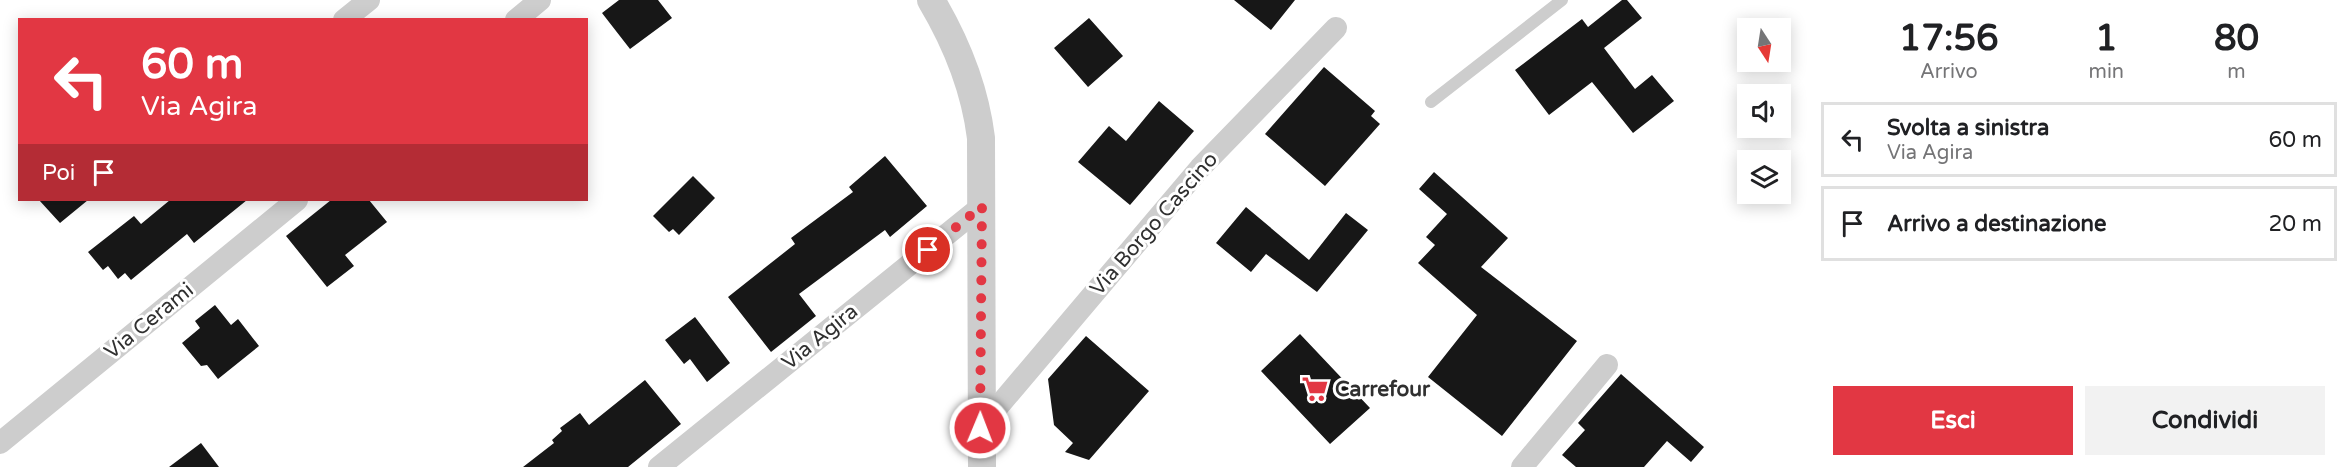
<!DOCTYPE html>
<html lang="it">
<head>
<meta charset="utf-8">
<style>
  body { margin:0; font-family:"Varela Round",sans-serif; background:#f2f2f2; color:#202124; height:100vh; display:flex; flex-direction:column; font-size:22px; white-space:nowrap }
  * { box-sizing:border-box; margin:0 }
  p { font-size:20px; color:#757577 }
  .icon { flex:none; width:33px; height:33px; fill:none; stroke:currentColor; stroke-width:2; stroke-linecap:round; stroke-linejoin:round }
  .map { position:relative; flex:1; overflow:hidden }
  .side { display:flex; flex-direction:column; background:#fff; width:540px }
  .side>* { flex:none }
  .guide { position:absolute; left:18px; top:18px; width:570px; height:183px; border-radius:0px; box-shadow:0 3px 15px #0003; background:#e23743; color:#fff; overflow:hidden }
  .needle { width:39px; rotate:168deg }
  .fabs { position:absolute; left:1737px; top:18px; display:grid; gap:12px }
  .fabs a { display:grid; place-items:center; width:54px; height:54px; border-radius:0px; background:#fff; box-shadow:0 3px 15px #0003; font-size:30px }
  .pin { position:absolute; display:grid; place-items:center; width:51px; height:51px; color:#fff; margin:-26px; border:3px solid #fff; border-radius:50%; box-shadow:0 2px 6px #0007 }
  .me { position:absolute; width:66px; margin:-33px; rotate:1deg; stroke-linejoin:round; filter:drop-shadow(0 0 4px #0008) }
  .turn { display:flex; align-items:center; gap:21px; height:126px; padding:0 24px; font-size:27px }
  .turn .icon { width:78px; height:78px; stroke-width:2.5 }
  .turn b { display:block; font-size:42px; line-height:51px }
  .then { display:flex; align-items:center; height:57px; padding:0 24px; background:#0003; gap:12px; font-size:22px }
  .eta { display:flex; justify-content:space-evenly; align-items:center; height:102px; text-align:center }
  .eta b { font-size:36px; font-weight:700; line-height:42px }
  .action { display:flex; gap:12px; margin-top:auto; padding:12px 24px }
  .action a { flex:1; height:69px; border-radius:0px; background:#e23743; color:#fff; font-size:24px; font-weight:700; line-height:69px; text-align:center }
  .action a+a { background:#f2f2f2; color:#202124 }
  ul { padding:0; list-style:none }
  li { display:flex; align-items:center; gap:18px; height:75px; margin:0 12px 9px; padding:0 12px; border:3px solid #e0e0e0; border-radius:0px }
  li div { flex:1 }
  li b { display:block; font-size:22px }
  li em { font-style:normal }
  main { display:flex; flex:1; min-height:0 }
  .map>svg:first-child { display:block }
  .building { fill:#171717 }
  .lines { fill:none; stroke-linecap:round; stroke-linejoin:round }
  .service { stroke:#cdcdcd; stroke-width:12 }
  .minor { stroke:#cdcdcd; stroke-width:22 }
  .tertiary { stroke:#cdcdcd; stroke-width:28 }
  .route { stroke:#e23743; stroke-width:10; stroke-dasharray:0 18 }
  .labels { text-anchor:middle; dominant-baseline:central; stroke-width:6; stroke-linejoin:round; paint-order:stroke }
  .street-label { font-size:21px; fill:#303030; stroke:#fff }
  .poi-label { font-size:21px; font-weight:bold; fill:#303030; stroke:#fff; text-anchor:start }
</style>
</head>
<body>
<main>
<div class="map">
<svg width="1809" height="467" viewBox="0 0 1809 467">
  <rect width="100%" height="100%" fill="#fff"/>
  <!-- building -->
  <path class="building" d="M619,0H658L672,18L630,49L602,13Z
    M1234,0H1295L1271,30Z
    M1622,0H1627L1642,18L1604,48L1635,89L1652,75L1674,101L1633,133L1592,82L1549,115L1515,70L1582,19L1588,27Z
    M1089,18L1123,56L1088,87L1054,48Z
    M1324,67L1375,111L1371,116L1380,124L1325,186L1265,134Z
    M1159,101L1194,131L1130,205L1078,162L1109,126L1126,141Z
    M885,156L927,206L890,237L885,230L799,294L816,316L771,352L728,297L795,244L791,238L853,192L849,187Z
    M1434,172L1508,238L1481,267L1577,341L1502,436L1428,377L1477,315L1418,263L1435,245L1426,237L1447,214L1419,189Z
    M693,176L715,198L679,235L673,229L669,232L653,216Z
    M39,200H88L60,223Z
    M170,200H247L194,243L187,234L131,280L125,273L118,279L108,266L103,270L88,252L134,216L141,224Z
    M331,200H369L387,222L345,255L354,266L327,287L286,236Z
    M1246,207L1309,260L1346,213L1368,230L1317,292L1266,254L1251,272L1216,243Z
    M215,305L231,325L238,319L259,346L218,379L207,365L201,366L182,343L200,328L195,321Z
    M695,317L730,363L707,382L690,359L684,364L665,340Z
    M1300,334L1370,408L1330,444L1261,371Z
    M1086,336L1149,391L1089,460L1065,452L1073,443L1054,425L1048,379Z
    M1621,374L1704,447L1691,462L1667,441L1644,467H1576L1562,455L1585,430L1578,423Z
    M645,380L681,424L628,467H523L554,443L552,440L562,431L560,428L580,413L589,425Z
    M201,443L219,467H169Z"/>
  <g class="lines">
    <!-- service -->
    <path class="service" d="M1431,102L1562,0"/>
    <!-- minor -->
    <path class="minor" d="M344,20L369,0
      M516,20L540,0
      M980,428L1200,168L1336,28
      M0,443L297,200
      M659,467L982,206
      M1522,467L1607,365"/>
    <!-- tertiary -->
    <path class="tertiary" d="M931,0C956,42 975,89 981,138L982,467"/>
  </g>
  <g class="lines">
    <!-- route -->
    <path class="route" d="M928,250L982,206L980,428"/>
  </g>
  <!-- icons -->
  <defs>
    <g id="supermarket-bare" transform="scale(2.07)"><path d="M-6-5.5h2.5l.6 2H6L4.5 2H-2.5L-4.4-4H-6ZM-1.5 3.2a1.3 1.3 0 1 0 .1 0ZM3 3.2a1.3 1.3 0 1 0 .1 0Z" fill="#e23743" stroke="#fff" stroke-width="2.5" paint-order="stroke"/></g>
  </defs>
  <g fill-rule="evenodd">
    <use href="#supermarket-bare" x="1315" y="389"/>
  </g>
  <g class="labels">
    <!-- street labels -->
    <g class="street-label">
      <text transform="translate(1154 224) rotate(-49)">Via Borgo Cascino</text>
      <text transform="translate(149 321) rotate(-39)">Via Cerami</text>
      <text transform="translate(820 337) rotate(-39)">Via Agira</text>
    </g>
    <!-- poi labels -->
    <g class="poi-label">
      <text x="1335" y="389">Carrefour</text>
    </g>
  </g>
</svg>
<div class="fabs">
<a><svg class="needle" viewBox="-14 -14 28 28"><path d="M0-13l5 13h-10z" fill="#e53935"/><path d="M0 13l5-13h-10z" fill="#757577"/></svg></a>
<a><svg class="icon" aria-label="sound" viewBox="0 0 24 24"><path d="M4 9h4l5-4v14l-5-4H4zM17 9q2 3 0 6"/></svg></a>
<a><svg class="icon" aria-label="layers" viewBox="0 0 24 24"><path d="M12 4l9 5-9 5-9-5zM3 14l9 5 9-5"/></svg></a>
</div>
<div class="pin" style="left:928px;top:250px;background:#d93025"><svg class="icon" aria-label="arrive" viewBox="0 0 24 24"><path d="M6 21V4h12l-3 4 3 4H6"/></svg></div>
<svg class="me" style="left:980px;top:428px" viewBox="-20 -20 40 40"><circle r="17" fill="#e23743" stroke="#fff" stroke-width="3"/><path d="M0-11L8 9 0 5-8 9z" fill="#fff"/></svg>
<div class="guide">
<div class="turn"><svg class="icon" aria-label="left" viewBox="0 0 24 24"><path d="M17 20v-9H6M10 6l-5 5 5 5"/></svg><div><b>60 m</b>Via Agira</div></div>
<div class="then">Poi<svg class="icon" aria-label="arrive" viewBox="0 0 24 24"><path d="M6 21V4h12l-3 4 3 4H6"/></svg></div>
</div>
</div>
<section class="side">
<div class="eta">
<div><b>17:56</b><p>Arrivo</p></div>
<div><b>1</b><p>min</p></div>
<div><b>80</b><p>m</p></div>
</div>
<ul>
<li><svg class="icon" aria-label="left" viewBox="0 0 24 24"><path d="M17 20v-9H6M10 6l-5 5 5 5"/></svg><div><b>Svolta a sinistra</b><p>Via Agira</p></div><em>60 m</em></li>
<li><svg class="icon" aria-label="arrive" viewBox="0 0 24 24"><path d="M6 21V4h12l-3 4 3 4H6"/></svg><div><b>Arrivo a destinazione</b></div><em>20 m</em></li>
</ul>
<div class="action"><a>Esci</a><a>Condividi</a></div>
</section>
</main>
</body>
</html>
